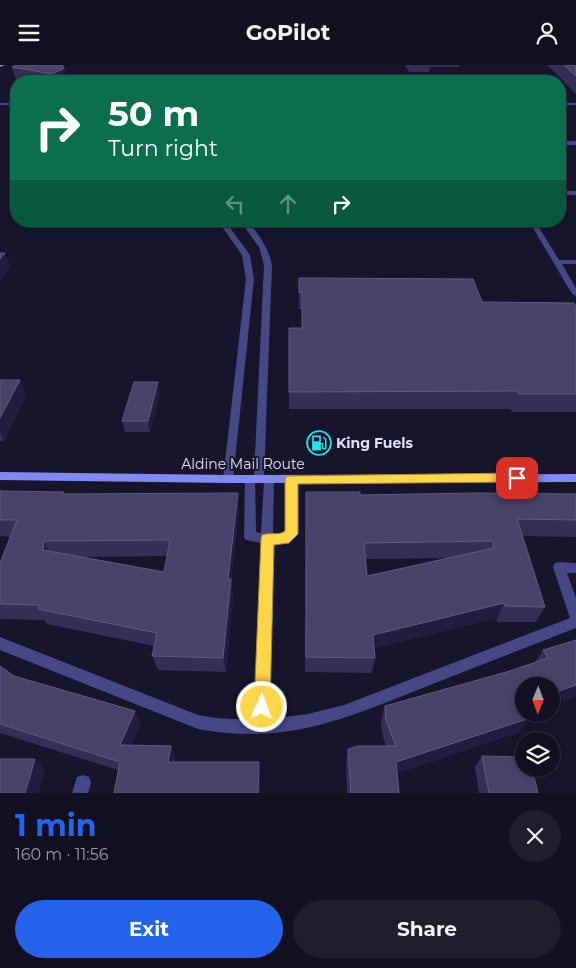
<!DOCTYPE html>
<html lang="en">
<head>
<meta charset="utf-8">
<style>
  body { margin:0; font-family:Montserrat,sans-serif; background:#1e1e2d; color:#f1f3f6; height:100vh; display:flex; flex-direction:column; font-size:19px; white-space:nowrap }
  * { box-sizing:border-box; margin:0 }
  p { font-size:16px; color:#9c9da5 }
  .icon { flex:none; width:28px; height:28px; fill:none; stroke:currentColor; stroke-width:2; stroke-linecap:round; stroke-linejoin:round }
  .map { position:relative; height:728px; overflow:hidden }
  .sheet { display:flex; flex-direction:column; background:#101020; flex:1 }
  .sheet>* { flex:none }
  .top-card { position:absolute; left:10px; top:10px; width:556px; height:152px; border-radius:20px; box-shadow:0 2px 8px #0003,0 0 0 1px #30303e; background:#0b6e4f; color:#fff; overflow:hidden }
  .needle { width:32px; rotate:181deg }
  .fabs { position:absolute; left:515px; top:612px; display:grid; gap:10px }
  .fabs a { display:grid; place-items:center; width:45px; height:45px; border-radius:50%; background:#101020; box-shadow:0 2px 8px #0003,0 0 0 1px #30303e; font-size:25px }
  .pin { position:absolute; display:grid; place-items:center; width:42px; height:42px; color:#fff; margin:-21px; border-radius:10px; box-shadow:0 2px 8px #0006 }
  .me { position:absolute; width:55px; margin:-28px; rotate:2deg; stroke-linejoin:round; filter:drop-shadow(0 0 4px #0008) }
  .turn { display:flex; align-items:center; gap:18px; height:105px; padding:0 15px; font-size:22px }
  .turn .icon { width:65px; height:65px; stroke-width:2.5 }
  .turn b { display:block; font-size:35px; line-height:42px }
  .lanes { display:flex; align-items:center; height:48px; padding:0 15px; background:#0003; justify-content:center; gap:25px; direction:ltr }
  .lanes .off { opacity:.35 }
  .round { display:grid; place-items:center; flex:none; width:52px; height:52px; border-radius:26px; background:#1e1e2d }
  .summary { display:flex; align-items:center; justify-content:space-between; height:85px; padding:0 15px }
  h1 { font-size:30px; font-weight:700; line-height:38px; color:#2563eb }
  .cta { display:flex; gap:10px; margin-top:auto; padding:10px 15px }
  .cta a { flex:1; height:58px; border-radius:30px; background:#2563eb; color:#fff; font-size:20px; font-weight:700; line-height:58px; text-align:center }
  .cta a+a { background:#1e1e2d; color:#f1f3f6 }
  header { display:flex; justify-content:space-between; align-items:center; height:65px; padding:0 15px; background:#101020; font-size:22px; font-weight:700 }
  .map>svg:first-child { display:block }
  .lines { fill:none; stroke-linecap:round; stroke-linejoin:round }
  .street { fill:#454884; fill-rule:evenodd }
  .secondary { fill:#8289f2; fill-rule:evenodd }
  .wall { fill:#342f56; fill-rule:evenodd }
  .shaded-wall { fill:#201d3e }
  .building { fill:#474268; stroke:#5f5b7f; fill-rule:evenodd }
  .route { fill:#ffd54a; stroke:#a68a30 }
  .labels { text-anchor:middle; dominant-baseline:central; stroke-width:4; stroke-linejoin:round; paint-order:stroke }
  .poi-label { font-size:14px; font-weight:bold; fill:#e2e1fc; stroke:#16152b; text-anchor:start }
  .street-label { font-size:14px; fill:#e2e1fc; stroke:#16152b }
</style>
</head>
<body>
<header><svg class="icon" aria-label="menu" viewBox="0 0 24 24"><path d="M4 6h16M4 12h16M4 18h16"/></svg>GoPilot<svg class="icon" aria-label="person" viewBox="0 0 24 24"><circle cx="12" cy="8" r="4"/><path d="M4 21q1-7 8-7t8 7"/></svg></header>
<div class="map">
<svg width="576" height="728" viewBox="0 0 576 728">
  <rect width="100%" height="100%" fill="#16152b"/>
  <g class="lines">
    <!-- street -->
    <path class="street" d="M0,38H16V40H0Z
      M560,38H576V40H560Z
      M560,76H576V80H560Z
      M560,126H576V130H560Z
      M218,156H225L250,190L254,214L233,414L232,417H224L223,414L246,214L242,190Z
      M240,156H247C259,169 268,182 272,200L264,412L269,410L273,411L274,414L273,468L283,469L285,467L287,414L288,411H296L297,414V469C291,479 283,479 273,478L269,654L308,649L344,640L570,553L553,502L555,498L559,497L576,498V508H567L576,533V563C527,582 479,601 430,620C349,652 288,681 198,664L0,585V572L198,650L216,653L254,655L261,478L246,475L244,472L245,414L246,411H254L264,200L259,182ZM264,416L261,468L256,467L255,417L259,418Z
      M529,156H535L559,195H576V199H562L576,223V231L572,229Z
      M83,710L89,712L91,718L88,728H72L77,712Z"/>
    <!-- secondary -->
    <path class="secondary" d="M0,0H5L0,2Z
      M0,407L228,410L576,409V417L228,418L0,415Z"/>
  </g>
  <!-- wall -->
  <path class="wall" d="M64,0L66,16H24L16,15L12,2Z
    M405,0H460L459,2H430L429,7H409Z
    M547,0H576V29Z
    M299,213L482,237L576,242V347H512L511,344H289V263H302V244H299Z
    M0,315L26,331L4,376H0Z
    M160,328L150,367H125L122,356Z
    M0,426L64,429L239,444L231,517L233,530L226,607L158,605L152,591L154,581L47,559L44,555L0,554V498L11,472L0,471ZM167,491L164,507L83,492Z
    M306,427L360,430L576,429V472L522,471L545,542L536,557H497V553L374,583L375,593L372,608L305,607ZM450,493L367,511L366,494Z
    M576,575V631L551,640V621L524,649H531L529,650L519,667L397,708L399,728H347L346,697L348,684L386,681L382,669L381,656L385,641L510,606L535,597L543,585Z
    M0,601L14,611L141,658L131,680L171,681L175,692V697H259L260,708V728H114L118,705L0,668Z
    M482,691L538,728H479L475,702Z"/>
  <!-- shaded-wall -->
  <path class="shaded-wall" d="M63,0H64L66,16H53L52,9Z
    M5,188L10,202L0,217V194Z
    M20,315L26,331L4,376L0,367V353Z
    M158,317L160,328L150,367L148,356Z
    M238,428L239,444L231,517L233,530L226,607L223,593L228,514Z
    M44,476L52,492L43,485Z
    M504,538L497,553L370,584L373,570Z
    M576,620V631L551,640V630L559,626Z
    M135,646L141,658L127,691L120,680Z
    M530,653L519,667L390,710L396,697Z
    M171,681L175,692L173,707L168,697Z
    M35,694L45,705L39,728H25Z
    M259,697L260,708V728H258Z"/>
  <!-- building -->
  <path class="building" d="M17,0H63V4L52,9L12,2Z
    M564,0H576V11Z
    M0,188H5L0,194Z
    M299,213L473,214L482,237L574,238L576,242V329H518L517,326L289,327V263H302V227H299Z
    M0,315H20L0,353Z
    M134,317H158L148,356H122Z
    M0,426L64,427L63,429L238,428L228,514H231L223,593L152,591L157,568L38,544L40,540L0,539V498L17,455H0ZM170,475L164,507L43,485L44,476Z
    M306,427H360V430L475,428L576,429V455L517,454L545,542L505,541L504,538L373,570L375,593L306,592ZM493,476L494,483L367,511L364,478Z
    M576,575V620L559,626L560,627L551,630V621H524V649H529L530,653L396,697L399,728H351L348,684L358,681H396L386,655L385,641L510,606L548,593L543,585Z
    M0,601L14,611L135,646L120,680L171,681L168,697H259L258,728H114L120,697L0,659Z
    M482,691L524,692V704H532L538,728H489Z
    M0,694H35L25,728H0Z"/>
  <!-- route -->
  <path class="route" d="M517,408L521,409L523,413L521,416L517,417L298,419V469L289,478L274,480L270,642L268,648L262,650L256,648L254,642L261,474L262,470C270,467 279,471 285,466V414L287,411Z"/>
  <!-- icons -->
  <defs>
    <g id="fuel-ring" transform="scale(1.25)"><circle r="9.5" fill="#16152b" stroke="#22e4e7" stroke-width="1.5"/><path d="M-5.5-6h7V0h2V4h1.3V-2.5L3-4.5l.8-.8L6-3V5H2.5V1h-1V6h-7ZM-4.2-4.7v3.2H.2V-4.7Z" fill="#22e4e7"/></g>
  </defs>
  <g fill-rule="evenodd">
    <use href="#fuel-ring" x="319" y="378"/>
  </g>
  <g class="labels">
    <!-- poi labels -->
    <g class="poi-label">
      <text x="336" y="378">King Fuels</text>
    </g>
    <!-- street labels -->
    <g class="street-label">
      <text x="243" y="399">Aldine Mail Route</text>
    </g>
  </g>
</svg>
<div class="fabs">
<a><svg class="needle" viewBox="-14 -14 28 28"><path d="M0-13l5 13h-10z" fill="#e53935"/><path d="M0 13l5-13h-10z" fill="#9c9da5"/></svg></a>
<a><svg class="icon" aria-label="layers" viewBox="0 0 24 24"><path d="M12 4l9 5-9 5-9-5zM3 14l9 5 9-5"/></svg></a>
</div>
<div class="pin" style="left:517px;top:413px;background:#d93025"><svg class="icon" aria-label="arrive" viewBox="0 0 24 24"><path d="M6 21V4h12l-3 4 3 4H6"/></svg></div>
<svg class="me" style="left:262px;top:642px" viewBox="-20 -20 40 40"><circle r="17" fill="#ffd54a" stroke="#fff" stroke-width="3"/><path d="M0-11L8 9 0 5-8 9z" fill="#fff"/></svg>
<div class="top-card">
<div class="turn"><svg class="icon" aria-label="right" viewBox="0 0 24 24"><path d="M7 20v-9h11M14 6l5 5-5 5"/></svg><div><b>50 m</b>Turn right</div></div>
<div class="lanes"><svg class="icon off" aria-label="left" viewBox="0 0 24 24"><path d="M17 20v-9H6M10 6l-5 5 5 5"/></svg><svg class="icon off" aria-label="ahead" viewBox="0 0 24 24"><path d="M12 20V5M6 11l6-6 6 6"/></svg><svg class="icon" aria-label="right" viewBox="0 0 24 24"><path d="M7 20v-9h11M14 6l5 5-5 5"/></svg></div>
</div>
</div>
<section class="sheet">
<div class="summary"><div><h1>1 min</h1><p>160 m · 11:56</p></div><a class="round"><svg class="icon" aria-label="close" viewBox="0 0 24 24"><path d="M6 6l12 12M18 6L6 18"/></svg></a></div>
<div class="cta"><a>Exit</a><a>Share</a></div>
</section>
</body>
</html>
